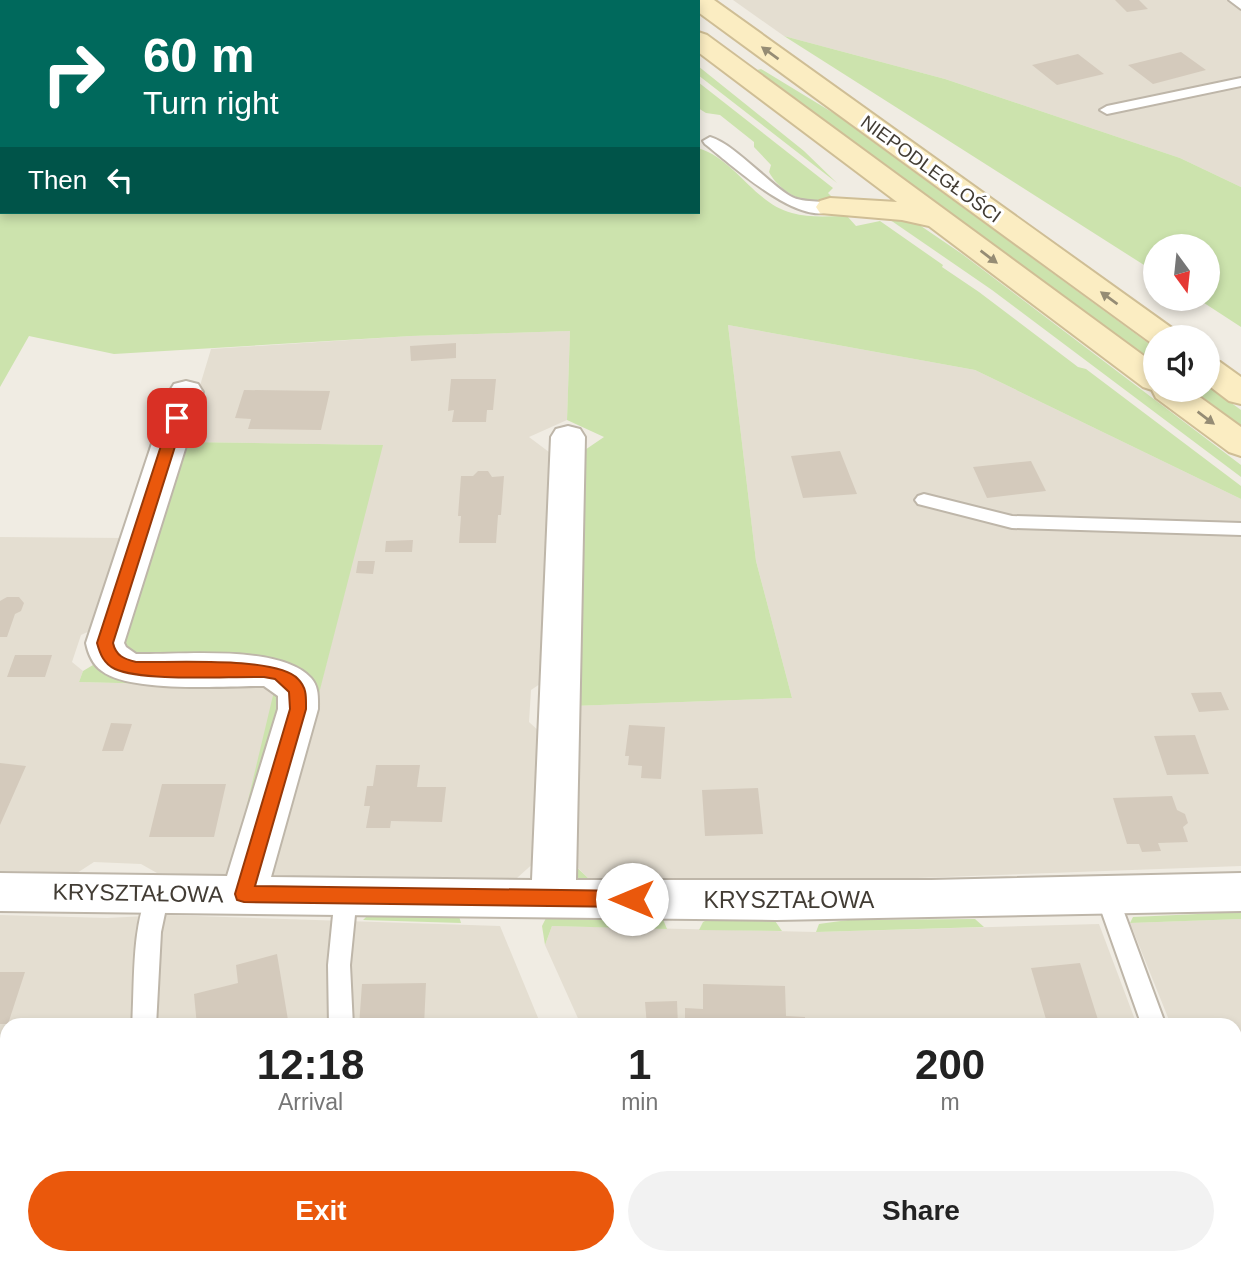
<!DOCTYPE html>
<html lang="en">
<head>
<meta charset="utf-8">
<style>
  body { margin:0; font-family:Helvetica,sans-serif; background:#f2f2f2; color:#222; height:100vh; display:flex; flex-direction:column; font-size:26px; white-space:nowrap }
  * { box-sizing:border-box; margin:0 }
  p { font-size:23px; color:#767676 }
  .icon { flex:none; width:38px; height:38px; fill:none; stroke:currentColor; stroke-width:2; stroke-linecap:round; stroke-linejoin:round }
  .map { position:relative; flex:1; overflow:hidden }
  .sheet { position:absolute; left:0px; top:1018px; width:1242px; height:247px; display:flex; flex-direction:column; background:#fff; border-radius:21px 21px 0 0; box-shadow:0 4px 10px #0003 }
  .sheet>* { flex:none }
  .guide { position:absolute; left:0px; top:0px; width:700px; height:214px; box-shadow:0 4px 10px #0003; background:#00695c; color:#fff; overflow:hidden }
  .needle { width:46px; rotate:165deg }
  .fabs { position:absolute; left:1143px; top:234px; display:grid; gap:14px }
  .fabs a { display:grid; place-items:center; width:77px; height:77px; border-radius:50%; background:#fff; box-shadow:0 4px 10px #0003; font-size:35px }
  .pin { position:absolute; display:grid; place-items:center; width:60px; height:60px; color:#fff; margin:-30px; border-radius:14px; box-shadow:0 4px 10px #0006 }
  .me { position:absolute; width:77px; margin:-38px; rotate:270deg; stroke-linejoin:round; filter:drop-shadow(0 0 5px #0008) }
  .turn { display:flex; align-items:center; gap:24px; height:147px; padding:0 28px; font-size:32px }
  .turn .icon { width:91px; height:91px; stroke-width:2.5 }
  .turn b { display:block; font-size:49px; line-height:60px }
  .then { display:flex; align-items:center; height:66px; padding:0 28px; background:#0003; gap:14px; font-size:26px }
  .eta { display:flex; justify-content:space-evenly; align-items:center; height:119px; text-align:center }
  .eta b { font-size:42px; font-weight:700; line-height:49px }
  .cta { display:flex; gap:14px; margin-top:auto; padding:14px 28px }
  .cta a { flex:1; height:80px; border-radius:42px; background:#ea580c; color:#fff; font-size:28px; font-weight:700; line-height:80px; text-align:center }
  .cta a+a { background:#f2f2f2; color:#222 }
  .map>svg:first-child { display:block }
  .residential { fill:#e4ded1 }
  .green { fill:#cce3ad }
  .building { fill:#d4cabc }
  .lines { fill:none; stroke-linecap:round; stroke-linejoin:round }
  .lane-casing { stroke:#beb6a9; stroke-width:4 }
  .street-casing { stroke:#beb6a9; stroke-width:4 }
  .secondary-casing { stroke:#cfbe95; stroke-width:4 }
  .lane { fill:#fff; fill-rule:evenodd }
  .street { fill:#fff; fill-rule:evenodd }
  .secondary { fill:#fbedc2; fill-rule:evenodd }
  .oneway { fill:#958c74 }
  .route { fill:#ea580c; stroke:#983908; stroke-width:2 }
  .labels { text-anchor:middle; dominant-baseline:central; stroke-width:6; stroke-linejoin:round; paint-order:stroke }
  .far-street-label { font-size:19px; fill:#423c34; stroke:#fff }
  .street-label { font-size:23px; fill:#423c34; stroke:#fff }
</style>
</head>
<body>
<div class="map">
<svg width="1241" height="1264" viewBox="0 0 1241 1264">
  <rect width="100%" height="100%" fill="#f0ece3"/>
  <!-- residential -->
  <path class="residential" d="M0,0H177L2,2V114Z
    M733,0H1241V187L1180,158L945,79L784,36Z
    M728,325L975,370L1241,499V866L836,881L588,878L569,859L573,706L792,698L756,561Z
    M570,331L567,420L529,437L553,455L543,682L531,690L529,722L541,733L537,860L517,878L272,876L382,445L183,442L211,349L411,336Z
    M0,537L125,538L96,628L81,635L72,662L83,671L79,682L276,687L230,876L157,873L141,864L94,862L77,873L0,871Z
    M0,915L107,918L165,915L500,926L541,1025L7,1026V1149L0,1148Z
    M1241,919V1162L1236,1160V1026L1171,1025L1130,923Z
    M1099,924L1137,1025H581L545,945L552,926L816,932Z
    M1236,1205H1241V1264H67V1258H1236Z"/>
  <!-- green -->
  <path class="green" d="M784,36L945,79L1180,158L1241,187V327L1198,299H1208V247H1155V272Z
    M698,66L804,151L837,183L698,75Z
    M761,69L835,114L1155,348V363L757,70Z
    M698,82L833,188L828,193L832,197C809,209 780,193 769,172L771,165L754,147V142L720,115L706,113L698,108Z
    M698,148C735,159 755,204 792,213C809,218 829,216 847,216L856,226L880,221L943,265L942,267L979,292L1078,367L1086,369L1241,486V499L975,370L728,325L756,561L792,698L573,706L569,860L588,878L706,880L697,884L583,881C563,869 561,852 561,830L574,462L579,454L604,437L567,420L570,331L411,336L114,354L29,336L0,387V178L2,212H698Z
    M883,215L918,224L962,254L1241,465V477L992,290Z
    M1208,386L1241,410V426L1193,390H1208Z
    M183,442L383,445L272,876L263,869L308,692L140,661L120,651Z
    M93,665L128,675L264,679C285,684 286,697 285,717L238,870L230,876L275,687L79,682L83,671Z
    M1241,912V919L1130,923L1133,917Z
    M369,914L459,916L461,923L363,920Z
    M547,916L662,917L667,929L552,926L545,945L542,926Z
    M715,916L773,918L782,931L699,930L703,922Z
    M975,919L984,927L816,932L819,924L848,920Z
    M0,1148L7,1149V1258H67V1264H0Z"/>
  <!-- building -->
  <path class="building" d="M1115,0H1139L1148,9L1127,12Z
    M1181,52L1206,70L1153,84L1128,65Z
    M1078,54L1104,74L1057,85L1032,65Z
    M456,343V358L411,361L410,346Z
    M451,379H496L493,410H487L486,422H452L454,410L448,411Z
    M244,390L330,391L321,430L248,429L251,419L235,418Z
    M840,451L857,494L803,498L791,456Z
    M1031,461L1046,491L987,498L973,467Z
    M478,471H488L492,477L504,476L501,515H498L496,543H459L461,516H458L461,476H473Z
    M413,540L412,552H385L386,541Z
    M358,561H375L373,574L356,573Z
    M7,597H19L24,603L21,611L15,614L7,637H0V601Z
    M15,655H52L45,677H7Z
    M1221,692L1229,710L1199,712L1191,693Z
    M111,723L132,724L123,751H102Z
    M629,725L665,727L661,779L641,778L642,766L628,765L629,756H625Z
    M1195,735L1209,774L1167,775L1154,736Z
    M0,763L26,766L0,825Z
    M376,765H420L417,787H446L442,822L391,821L390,828H366L370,806H364L367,786H373Z
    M162,784H226L214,837H149Z
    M758,788L763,834L705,836L702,790Z
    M1172,796L1177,810L1185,814L1188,823L1183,827L1188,842L1158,843L1161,851L1142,852L1139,844H1127L1113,798Z
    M277,954L289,1026H235V1023L197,1026L194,994L238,983L236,965Z
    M1080,963L1100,1026H1048L1031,968Z
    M0,972H25L8,1024H0Z
    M426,983L424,1026H359L362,984Z
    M703,984L785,986L786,1016L805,1017V1026H685V1008L703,1009Z
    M677,1001L678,1026H647L645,1002Z
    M173,1258H216V1264H174Z
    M722,1258H794L797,1264H725Z"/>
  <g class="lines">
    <!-- lane casing -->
    <g class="lane-casing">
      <path id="lane" d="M193,0H205L192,2Z
        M1229,0H1241V9Z
        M1241,78V86L1107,114L1100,110L1107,106Z
        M710,137C734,144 767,182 790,196C805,205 828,198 837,207C806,235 730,163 705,144L703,141Z
        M924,494L1012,516L1241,523V535L1012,528L918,504L915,500L918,496Z
        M158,884L166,887L169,894L161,932L156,1026H132C135,982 131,927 150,887Z
        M346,885L354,888L357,895L350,965L353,1026H329L328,965L335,895L338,888Z
        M1107,886L1115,889L1118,896L1166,1026H1142L1096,896L1099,889Z
        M1236,1168L1241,1169V1195L1236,1193Z
        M367,1258H393L394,1264H368Z"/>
    </g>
    <!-- street casing -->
    <g class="street-casing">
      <path id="street" d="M186,381L198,384L203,392L124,643L126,647L136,654C181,655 280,644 311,678C319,687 318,698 318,709L271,877L532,880L551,437L556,429L568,426L580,429L585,437L576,880H931L1241,873V911L776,920L0,911V873L227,876L278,709V696L264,686C226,686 130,693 102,671C93,665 88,653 86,643L169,392L174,384Z"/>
    </g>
    <!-- secondary casing -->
    <g class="secondary-casing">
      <path id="secondary" d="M636,0H661L662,2H637Z
        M686,0H714L1176,331L1181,338H1155L1154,345L698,12V2Z
        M698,32L707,35L1155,364V390H1190L1241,427V456L1229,452L1156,398L1152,390L1143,387L929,226L902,220L820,213L816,207L820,201L830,198L897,202L698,52Z
        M1208,359L1220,362L1241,377V404L1229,401L1208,385Z"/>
    </g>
    <!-- lane -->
    <use href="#lane" class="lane"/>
    <!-- street -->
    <use href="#street" class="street"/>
    <!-- secondary -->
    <use href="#secondary" class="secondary"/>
  </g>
  <!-- one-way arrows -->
  <defs><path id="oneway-solid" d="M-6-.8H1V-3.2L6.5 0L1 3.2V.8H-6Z" transform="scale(1.75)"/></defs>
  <g class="oneway">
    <use href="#oneway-solid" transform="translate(770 53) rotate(-144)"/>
    <use href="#oneway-solid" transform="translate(989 257) rotate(37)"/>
    <use href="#oneway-solid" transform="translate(1109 298) rotate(-144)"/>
    <use href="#oneway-solid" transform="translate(1206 418) rotate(37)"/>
  </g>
  <!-- route -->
  <path class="route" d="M177,413L184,418L113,643C116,656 124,659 136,662C170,663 277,656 298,679C307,688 306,697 306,709L255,886L632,891L638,893L641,899L638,904L632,907L244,902L237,900L235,894L290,709L289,692L275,679L264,677C228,676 144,682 115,669C104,664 100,654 97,643L170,418Z"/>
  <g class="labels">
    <!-- far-street labels -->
    <g class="far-street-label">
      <text transform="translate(931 169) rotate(36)">NIEPODLEGŁOŚCI</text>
    </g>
    <!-- street labels -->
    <g class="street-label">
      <text transform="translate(138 893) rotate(1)">KRYSZTAŁOWA</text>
      <text x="789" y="900">KRYSZTAŁOWA</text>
    </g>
  </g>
</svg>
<div class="fabs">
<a><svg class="needle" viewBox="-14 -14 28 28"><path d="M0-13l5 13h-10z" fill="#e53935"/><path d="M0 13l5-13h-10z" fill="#767676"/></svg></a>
<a><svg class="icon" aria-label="sound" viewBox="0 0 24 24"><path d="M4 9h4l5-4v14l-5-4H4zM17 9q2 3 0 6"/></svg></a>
</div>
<div class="pin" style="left:177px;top:418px;background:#d93025"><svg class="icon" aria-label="arrive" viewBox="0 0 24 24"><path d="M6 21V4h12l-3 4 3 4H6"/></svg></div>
<svg class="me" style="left:632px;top:899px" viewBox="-20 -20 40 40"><circle r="19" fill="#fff"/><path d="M0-13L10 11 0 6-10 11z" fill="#ea580c"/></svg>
<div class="guide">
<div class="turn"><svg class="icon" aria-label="right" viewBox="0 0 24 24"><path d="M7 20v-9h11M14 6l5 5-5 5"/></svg><div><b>60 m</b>Turn right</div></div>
<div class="then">Then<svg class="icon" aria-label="left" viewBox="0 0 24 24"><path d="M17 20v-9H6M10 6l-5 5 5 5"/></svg></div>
</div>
<section class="sheet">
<div class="eta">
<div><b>12:18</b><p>Arrival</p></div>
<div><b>1</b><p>min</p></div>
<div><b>200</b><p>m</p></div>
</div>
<div class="cta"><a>Exit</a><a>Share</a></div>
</section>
</div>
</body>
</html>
